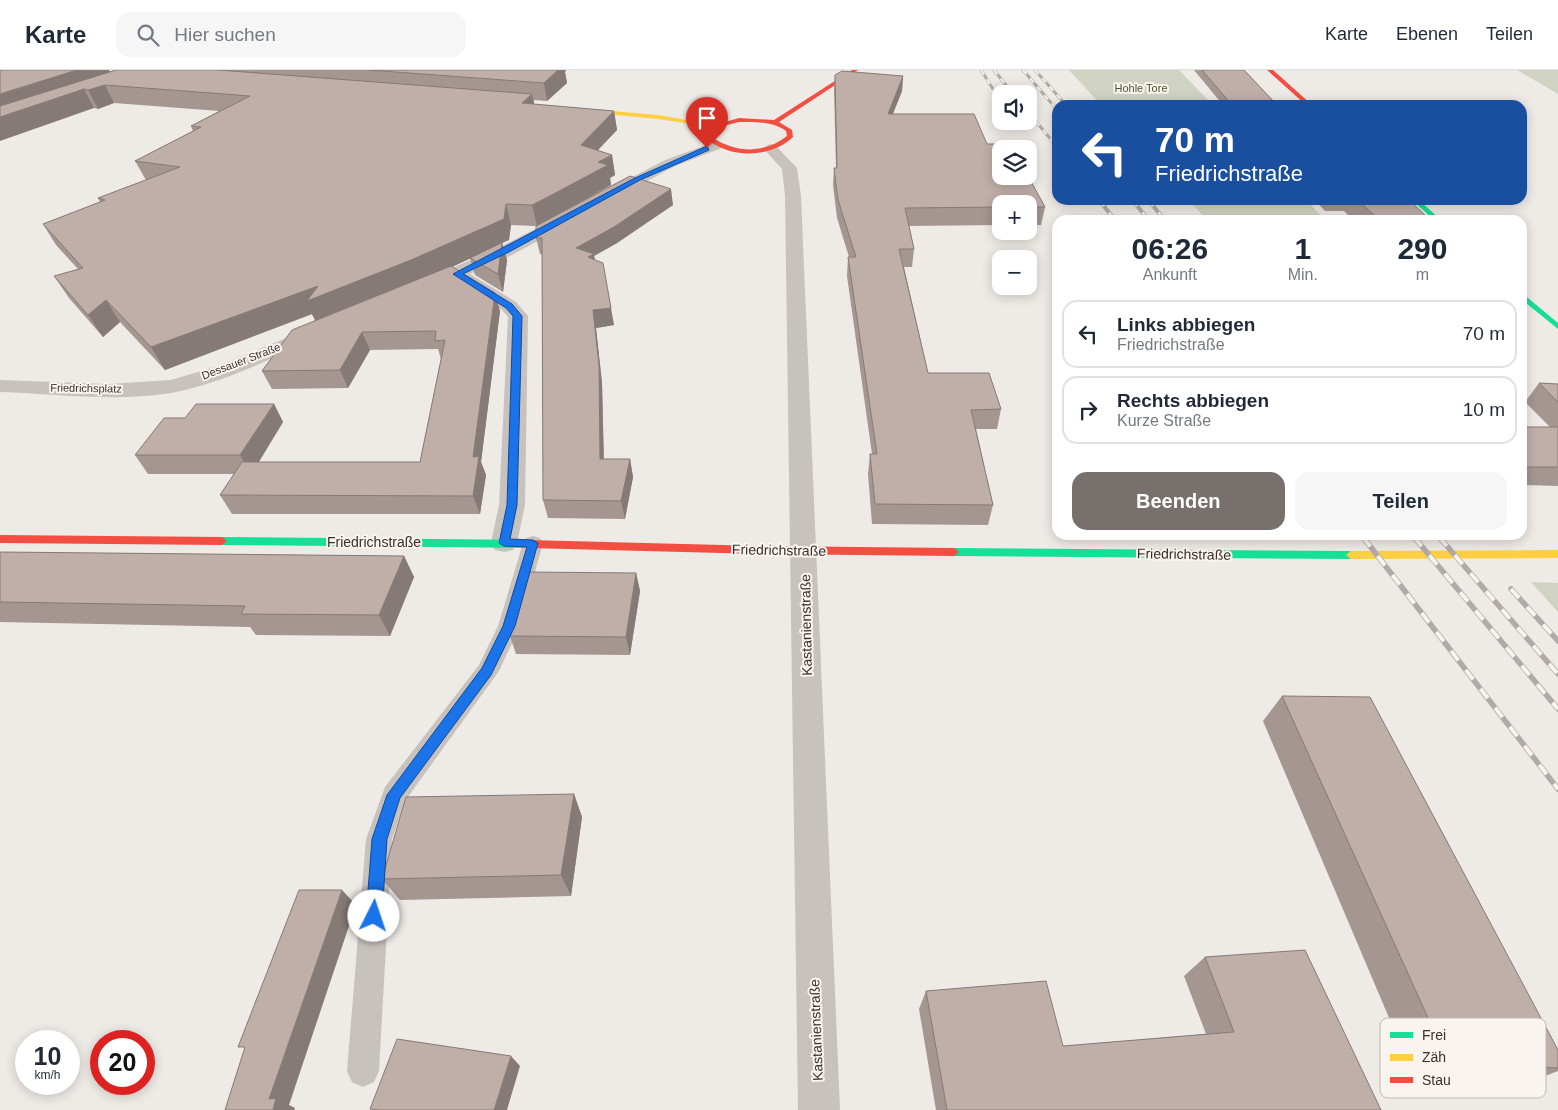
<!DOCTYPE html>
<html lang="de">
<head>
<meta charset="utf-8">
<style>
  body { margin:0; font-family:Helvetica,sans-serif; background:#f6f6f7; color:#1f2937; height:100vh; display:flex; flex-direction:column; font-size:19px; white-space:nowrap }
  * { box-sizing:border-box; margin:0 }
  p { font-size:16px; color:#747a83 }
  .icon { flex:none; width:28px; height:28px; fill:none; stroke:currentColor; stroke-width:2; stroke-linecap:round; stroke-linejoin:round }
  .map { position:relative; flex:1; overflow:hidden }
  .details { position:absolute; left:1052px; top:145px; width:475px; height:325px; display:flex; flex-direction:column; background:#fff; border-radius:15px; box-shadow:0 2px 12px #0003 }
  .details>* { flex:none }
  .top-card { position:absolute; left:1052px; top:30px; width:475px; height:105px; border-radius:15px; box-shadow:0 2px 12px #0003; background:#1a4fa0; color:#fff; overflow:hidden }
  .controls { position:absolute; left:992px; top:15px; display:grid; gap:10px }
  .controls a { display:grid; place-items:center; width:45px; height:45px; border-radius:10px; background:#fff; box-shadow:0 2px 12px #0003; font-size:25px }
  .speed { position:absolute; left:15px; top:960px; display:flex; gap:10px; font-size:25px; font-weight:700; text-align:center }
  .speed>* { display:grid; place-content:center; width:65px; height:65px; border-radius:50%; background:#fff; box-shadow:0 2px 12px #0003; line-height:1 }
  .speed small { font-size:12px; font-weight:400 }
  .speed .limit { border:8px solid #d22; background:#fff; color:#111 }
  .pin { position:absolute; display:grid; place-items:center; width:42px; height:42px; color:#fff; margin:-51px -21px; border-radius:50% 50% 50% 0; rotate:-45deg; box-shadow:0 0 5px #0007 }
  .pin .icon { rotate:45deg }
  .me { position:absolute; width:55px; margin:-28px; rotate:4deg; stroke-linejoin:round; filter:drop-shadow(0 0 4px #0008) }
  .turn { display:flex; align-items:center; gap:18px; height:105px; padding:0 20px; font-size:22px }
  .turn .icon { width:65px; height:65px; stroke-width:2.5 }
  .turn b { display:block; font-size:35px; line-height:42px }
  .eta { display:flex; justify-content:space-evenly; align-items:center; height:85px; text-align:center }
  .eta b { font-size:30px; font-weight:800; line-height:35px }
  .primary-button { display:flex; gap:10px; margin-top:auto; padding:10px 20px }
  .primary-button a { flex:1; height:58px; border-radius:15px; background:#78706d; color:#fff; font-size:20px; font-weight:800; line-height:58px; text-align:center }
  .primary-button a+a { background:#f6f6f7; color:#1f2937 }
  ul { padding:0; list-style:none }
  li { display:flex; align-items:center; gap:15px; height:68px; margin:0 10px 8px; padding:0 10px; border:2px solid #e0e1e3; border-radius:15px }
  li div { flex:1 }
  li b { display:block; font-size:19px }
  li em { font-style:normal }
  header { display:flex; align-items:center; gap:30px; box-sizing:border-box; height:70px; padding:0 25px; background:#fff; border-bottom:1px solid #e0e1e3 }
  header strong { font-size:24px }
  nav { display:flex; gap:28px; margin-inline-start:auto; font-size:18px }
  .search { width:350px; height:45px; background:#f6f6f7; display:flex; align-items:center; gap:12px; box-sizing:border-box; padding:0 18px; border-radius:15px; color:#747a83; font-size:19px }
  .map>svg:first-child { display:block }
  .green { fill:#d0d3c1 }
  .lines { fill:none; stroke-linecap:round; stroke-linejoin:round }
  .lane { fill:#c8c2be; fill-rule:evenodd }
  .street { fill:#c8c2be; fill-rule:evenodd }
  .fast { fill:#16e098; fill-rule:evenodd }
  .slow { fill:#ffcf43; fill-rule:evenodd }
  .jam { fill:#f24e42; fill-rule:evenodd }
  .rail-far3-casing { stroke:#b0aba8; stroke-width:3 }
  .rail-far2-casing { stroke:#b0aba8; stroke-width:4 }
  .rail-far1-casing { stroke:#b0aba8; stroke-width:5 }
  .rail-casing { stroke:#b0aba8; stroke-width:5.5 }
  .rail-far3 { stroke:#faf4ee; stroke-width:2; stroke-dasharray:5.5; stroke-linecap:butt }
  .rail-far2 { stroke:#faf4ee; stroke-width:2.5; stroke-dasharray:8; stroke-linecap:butt }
  .rail-far1 { stroke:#faf4ee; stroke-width:3; stroke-dasharray:9; stroke-linecap:butt }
  .rail { stroke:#faf4ee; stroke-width:4; stroke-dasharray:12; stroke-linecap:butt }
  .wall { fill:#a59691 }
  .shaded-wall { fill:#867a76 }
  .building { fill:#c0aea9; stroke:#867a76 }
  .route { fill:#1a73e8; stroke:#114b97 }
  .labels { text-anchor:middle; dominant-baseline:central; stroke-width:4; stroke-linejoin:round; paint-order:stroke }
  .far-park-label { font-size:11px; fill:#4b5631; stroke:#faf4ee }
  .far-street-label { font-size:11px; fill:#392f2c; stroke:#faf4ee }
  .street-label { font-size:14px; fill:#392f2c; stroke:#faf4ee }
  .key { fill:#faf4ee; stroke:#c0b9b4; stroke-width:1 }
  .key-label { font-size:14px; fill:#392f2c }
</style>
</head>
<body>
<header>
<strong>Karte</strong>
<div class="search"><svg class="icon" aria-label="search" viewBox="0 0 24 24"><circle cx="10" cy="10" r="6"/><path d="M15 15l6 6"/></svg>Hier suchen</div>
<nav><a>Karte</a><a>Ebenen</a><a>Teilen</a></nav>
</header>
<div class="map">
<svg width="1558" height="1040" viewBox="0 0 1558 1040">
  <rect width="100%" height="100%" fill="#eeeae6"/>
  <!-- green -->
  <path class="green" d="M1069,0H1179L1213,35H1101Z
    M1517,0H1558V24Z
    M1188,130H1306L1325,150H1207Z
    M1531,512L1558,513V542Z"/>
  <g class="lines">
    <!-- lane -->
    <path class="lane" d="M533,466L540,468L543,473L520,556L499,601L405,731L392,769L379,1001L374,1012L363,1017L352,1012L347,1001L366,769L385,717L479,595L498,556L523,473L526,468Z"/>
    <!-- street -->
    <path class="street" d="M717,71L724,75L722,78L675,96L612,130H600L598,127L600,124L665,90Z
      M770,74L775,75L797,98L801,126L840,1040H798L785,126L782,99L763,78Z
      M570,141L576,142L578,146L576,150L512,185L470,204L516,232L528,246L525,435L517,473L513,480L504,482L495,480L491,473L499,435L508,247L502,240L456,210L434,220H420L418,216L420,212L500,177Z
      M313,257L320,259L323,263L320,267C272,288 223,313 171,323C115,332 56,324 0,322V310L108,314L171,310L218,296Z"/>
    <!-- fast -->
    <path class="fast" d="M1412,130H1419L1441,150H1434Z
      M1522,223L1558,253V259L1522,230Z
      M222,467L528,470L533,474L528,478L222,475L217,471Z
      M954,478L1351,481L1356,485L1351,489L954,486L949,482Z"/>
    <!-- slow -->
    <path class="slow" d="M577,38L658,45L720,56L717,58L658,49L575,41Z
      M1558,480V488L1351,489L1346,485L1351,481Z"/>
    <!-- jam -->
    <path class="jam" d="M852,0H858L779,52L792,60L793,67C771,88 730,89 707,69V62L715,55L739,48L774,50ZM739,52C756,52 772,51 786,61L787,66C764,84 737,83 713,68V62L719,57Z
      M1267,0H1273L1312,35H1306Z
      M0,465L222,467L227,471L222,475L0,473Z
      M528,470L761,476L954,478L959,482L954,486L761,484L528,478L523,474Z"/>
    <!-- rail-far3 casing -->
    <g class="rail-far3-casing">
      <path id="rail-far3" d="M981,0L993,19
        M994,0L1013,24
        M1023,0L1058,41
        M1035,0L1066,35
        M1029,43L1058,78"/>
    </g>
    <!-- rail-far2 casing -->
    <g class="rail-far2-casing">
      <path id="rail-far2" d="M1099,130L1115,150
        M1132,130L1149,150
        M1148,130L1165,150"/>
    </g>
    <!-- rail-far1 casing -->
    <g class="rail-far1-casing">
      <path id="rail-far1" d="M1361,465L1364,468
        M1412,465L1415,468
        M1437,465L1440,468"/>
    </g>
    <!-- rail casing -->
    <g class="rail-casing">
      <path id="rail" d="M1363,467L1558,719
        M1414,467L1558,639
        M1439,467L1558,604
        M1511,519L1558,571"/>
    </g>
    <!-- rail-far3 -->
    <use href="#rail-far3" class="rail-far3"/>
    <!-- rail-far2 -->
    <use href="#rail-far2" class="rail-far2"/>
    <!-- rail-far1 -->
    <use href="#rail-far1" class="rail-far1"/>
    <!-- rail -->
    <use href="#rail" class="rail"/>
  </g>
  <!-- wall -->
  <path class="wall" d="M0,0H109L110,2L116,0H566L565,2L567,13L547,31L534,30V34L614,41L617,60L597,80L612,85L615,105L610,108L611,115L576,135H673L617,173L594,186L614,255L596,258L602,313L604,389H630L633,407L625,449L548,448L543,430L542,184H540L536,168V156L511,155L509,170L502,173L507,190L503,222L475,205L470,188L452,197L500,241L481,392L486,405L480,444H232L220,425L234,404H148L135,385L185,348L274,334L283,352L259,392H420L441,289L438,279L370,280L348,318L272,319L262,301L315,250L312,244L165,300L120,252L103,267L69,228L54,206L78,199L56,175L43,154L100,132L98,128L146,110L135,91L193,61L191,56L219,41L114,33L98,39L94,38Z
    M1194,0H1244L1277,35H1223Z
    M835,5L903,6L902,21L893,44L987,74L1045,137L1041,155H1029V134H1001V155L909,156L914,179L912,197H904L928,303L1001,339L997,359H976L993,435L988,455L872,454L868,404L870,384H872L847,206L848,187H849L837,148L833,115L834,98H836L834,20Z
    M1315,130H1409L1430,150H1353L1344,141H1325Z
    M1539,313L1558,314V416L1522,415V357H1550L1525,332Z
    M0,482L404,486L414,507L390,566L256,565L250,557L0,552Z
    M636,503L640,521L630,585L516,584L510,566Z
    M1282,626L1558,980V1001L1527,1013L1415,1009L1263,651Z
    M574,724L582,747L571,826L400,830L382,809Z
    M1205,887L1381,1040H936L919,939L926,921L1063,976L1206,964L1184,906Z"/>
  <!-- shaded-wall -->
  <path class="shaded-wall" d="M77,0H109L114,9L0,46V24Z
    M552,0H566L565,2L567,13L547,31L544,13Z
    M903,6L902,21L886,60L888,44Z
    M105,15L114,33L98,39L88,20Z
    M84,19L94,38L0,71V47Z
    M532,24L536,42L522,33Z
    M614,41L617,60L584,95L581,75Z
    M612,85L615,105L610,108L611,115L537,156L532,135L598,92Z
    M671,119L673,135L617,173L594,186L597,201L576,178Z
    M506,134L511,155L509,170L502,173L507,190L503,222L498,204L502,174L419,212L317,254L312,244L165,300L151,277Z
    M495,223L500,241L481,392L486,405L480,444L473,426V387Z
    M106,230L120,252L103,267L88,245Z
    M611,238L614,255L596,258L602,313L604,407L600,389L593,240Z
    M362,262L370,280L348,318L340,300Z
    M274,334L283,352L251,404L240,385Z
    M630,389L633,407L625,449L621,431Z
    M404,486L414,507L390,566L379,545Z
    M636,503L640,521L630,585L626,567Z
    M574,724L582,747L571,826L561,805Z
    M342,820L356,835L289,1035L295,1038L294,1040H273L269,1029Z
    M511,986L520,996L507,1040H494Z"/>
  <!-- building -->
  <path class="building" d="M0,0H77L0,24Z
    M116,0H218L532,24L522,33L614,41L581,75L612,85L598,92L608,95L546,128L532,135L506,134L504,149L411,190L307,231L318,216L151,277L106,230L88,245L54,206L83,198L43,154L105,130L98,128L180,97L135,91L201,57L191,56L250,26L105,15L88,20L84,19L0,47V36Z
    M369,0H558L544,13Z
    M1202,0H1244L1277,35H1232Z
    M842,1L903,6L888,44H974L987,74H1010L1013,79H1001V106H1028L1045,137H1029V134H1001V137L905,138L914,179H899L928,303H989L1001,339L971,340L993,435L875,434L870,384H877L848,187H856L838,130L834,98H837L835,5Z
    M630,106L671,119L614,157L576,178L594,184L588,187L603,193L611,238L593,240L599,295L600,389H630L621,431L543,430L542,168H536V156Z
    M1358,130H1409L1430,150H1379Z
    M502,173L498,204L470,188L499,174Z
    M451,196L495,223L473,387L479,386L473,426L220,425L242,392H420L445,270L435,271L436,261L362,262L340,300L262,301L292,260Z
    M1539,313L1558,314V332Z
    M196,334H274L240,385H135L164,348H185Z
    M1522,357H1558V397H1522Z
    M0,482L404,486L379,545L241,544L245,536L0,532Z
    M528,502L636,503L626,567L510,566Z
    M1282,626L1370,627L1558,980V998L1449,994Z
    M574,724L561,805L382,809L406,727Z
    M299,820H342L269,1029L276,1028L273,1040H225L245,977H238Z
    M1305,880L1381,1040H947L926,921L1046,911L1063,976L1234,962L1205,887Z
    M397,969L511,986L494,1040H379L370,1039Z"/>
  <!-- route -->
  <path class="route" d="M707,76L709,80L640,110L509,182L463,204L512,234L522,246L517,435L510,469L533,470L538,473L515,556L491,605L400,728L387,769L382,846L379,852L374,854L369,852L366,846L372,769L387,725L482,598L503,556L527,477L504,476L499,473L507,435L513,246L506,238L453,204L635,108Z"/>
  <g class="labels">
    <!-- far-park labels -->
    <g class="far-park-label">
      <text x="1141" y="18">Hohle Tore</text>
    </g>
    <!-- far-street labels -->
    <g class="far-street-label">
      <text transform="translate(241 291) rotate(-21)">Dessauer Straße</text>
      <text transform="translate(86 318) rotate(1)">Friedrichsplatz</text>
    </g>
    <!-- street labels -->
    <g class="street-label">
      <text x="374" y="472">Friedrichstraße</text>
      <text transform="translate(779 480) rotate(1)">Friedrichstraße</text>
      <text transform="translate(1184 484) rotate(1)">Friedrichstraße</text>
      <text transform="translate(806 555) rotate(-91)">Kastanienstraße</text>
      <text transform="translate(816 960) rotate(-92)">Kastanienstraße</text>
    </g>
  </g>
  <!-- legend -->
  <rect x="1380" y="948" width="166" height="80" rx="8" class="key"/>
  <rect x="1390" y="962" width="23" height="6" fill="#16e098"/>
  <rect x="1390" y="984" width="23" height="7" fill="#ffcf43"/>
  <rect x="1390" y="1007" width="23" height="6" fill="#f24e42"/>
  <g class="key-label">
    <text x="1422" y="970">Frei</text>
    <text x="1422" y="992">Zäh</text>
    <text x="1422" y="1015">Stau</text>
  </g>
</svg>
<div class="controls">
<a><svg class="icon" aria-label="sound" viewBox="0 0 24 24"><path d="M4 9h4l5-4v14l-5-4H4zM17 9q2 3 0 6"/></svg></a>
<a><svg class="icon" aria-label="layers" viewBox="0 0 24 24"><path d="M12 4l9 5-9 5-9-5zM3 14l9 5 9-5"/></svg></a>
<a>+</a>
<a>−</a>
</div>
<div class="speed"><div>10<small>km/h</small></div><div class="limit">20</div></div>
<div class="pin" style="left:707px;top:78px;background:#d93025"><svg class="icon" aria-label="arrive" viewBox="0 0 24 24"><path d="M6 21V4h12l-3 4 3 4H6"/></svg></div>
<svg class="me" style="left:374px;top:846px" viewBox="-20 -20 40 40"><circle r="19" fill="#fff"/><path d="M0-13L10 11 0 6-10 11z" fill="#1a73e8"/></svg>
<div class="top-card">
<div class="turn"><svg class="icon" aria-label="left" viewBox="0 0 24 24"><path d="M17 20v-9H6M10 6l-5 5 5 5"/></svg><div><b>70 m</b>Friedrichstraße</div></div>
</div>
<section class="details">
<div class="eta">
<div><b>06:26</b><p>Ankunft</p></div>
<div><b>1</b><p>Min.</p></div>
<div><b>290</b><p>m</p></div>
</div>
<ul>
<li><svg class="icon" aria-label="left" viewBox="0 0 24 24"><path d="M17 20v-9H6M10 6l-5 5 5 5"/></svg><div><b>Links abbiegen</b><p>Friedrichstraße</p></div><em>70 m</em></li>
<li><svg class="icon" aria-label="right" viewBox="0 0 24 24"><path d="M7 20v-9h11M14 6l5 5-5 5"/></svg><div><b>Rechts abbiegen</b><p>Kurze Straße</p></div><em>10 m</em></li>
</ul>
<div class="primary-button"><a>Beenden</a><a>Teilen</a></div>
</section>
</div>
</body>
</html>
